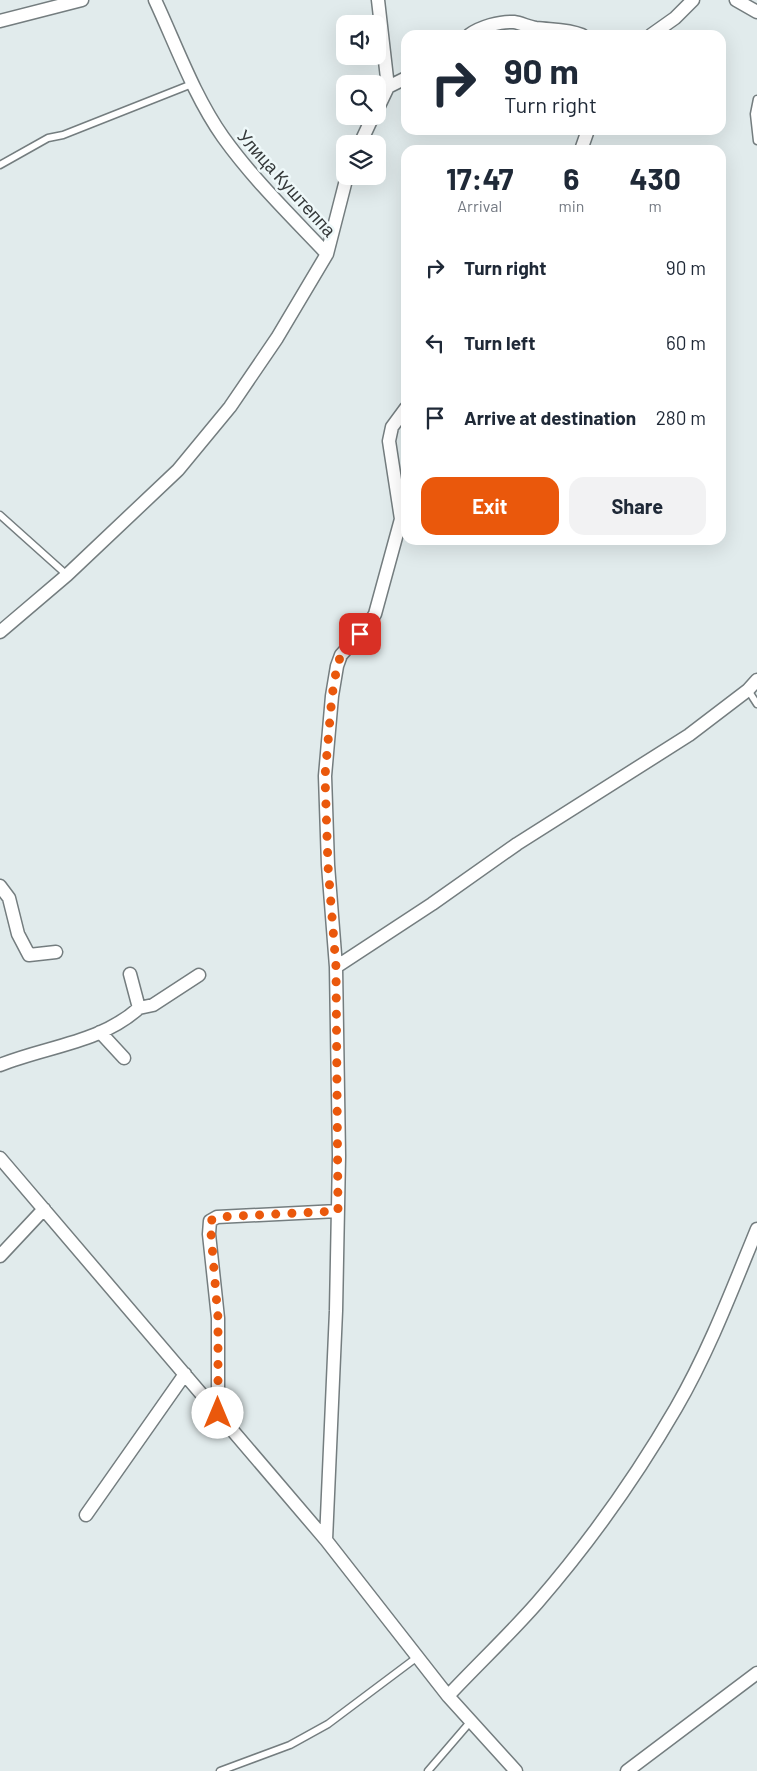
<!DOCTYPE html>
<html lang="en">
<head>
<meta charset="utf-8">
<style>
  body { margin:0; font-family:Barlow,sans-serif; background:#f2f2f3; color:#1f2937; height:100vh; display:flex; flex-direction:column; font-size:19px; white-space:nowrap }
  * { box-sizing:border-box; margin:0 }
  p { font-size:16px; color:#747a83 }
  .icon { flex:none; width:28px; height:28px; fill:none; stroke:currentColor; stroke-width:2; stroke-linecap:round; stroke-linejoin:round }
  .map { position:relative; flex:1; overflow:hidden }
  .details { position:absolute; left:401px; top:145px; width:325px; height:400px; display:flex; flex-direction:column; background:#fff; border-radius:15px; box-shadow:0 5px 20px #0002 }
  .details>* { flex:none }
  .banner { position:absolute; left:401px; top:30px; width:325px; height:105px; border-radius:15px; box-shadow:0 5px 20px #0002; background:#fff; color:#1f2937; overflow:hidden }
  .fabs { position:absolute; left:336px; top:15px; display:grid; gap:10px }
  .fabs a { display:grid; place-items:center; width:50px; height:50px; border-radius:10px; background:#fff; box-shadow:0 5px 20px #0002; font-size:25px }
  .pin { position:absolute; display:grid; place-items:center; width:42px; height:42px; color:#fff; margin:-21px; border-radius:10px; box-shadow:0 2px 8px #0006 }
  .me { position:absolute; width:55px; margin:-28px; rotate:0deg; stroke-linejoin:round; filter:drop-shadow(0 0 4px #0008) }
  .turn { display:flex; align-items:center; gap:18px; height:105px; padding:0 20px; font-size:22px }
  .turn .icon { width:65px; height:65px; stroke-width:2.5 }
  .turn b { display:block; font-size:35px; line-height:42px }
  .eta { display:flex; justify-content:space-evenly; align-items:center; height:85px; text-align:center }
  .eta b { font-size:30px; font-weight:700; line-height:35px }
  .cta { display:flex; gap:10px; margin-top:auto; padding:10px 20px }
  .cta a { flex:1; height:58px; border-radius:15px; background:#ea580c; color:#fff; font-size:20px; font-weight:700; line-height:58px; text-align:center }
  .cta a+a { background:#f2f2f3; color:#1f2937 }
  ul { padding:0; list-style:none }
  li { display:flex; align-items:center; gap:15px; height:75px; padding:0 20px }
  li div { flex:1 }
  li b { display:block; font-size:19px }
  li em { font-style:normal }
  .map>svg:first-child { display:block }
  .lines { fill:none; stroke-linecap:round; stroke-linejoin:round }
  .lane-casing { stroke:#747d7f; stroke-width:9 }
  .street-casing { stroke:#747d7f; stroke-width:15 }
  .lane { stroke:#fff; stroke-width:6 }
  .street { stroke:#fff; stroke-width:12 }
  .route { stroke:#ea580c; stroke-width:9; stroke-dasharray:0 16.2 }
  .labels { text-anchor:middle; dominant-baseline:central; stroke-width:5; stroke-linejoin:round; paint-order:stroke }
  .street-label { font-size:18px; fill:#343839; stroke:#eef8f9 }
</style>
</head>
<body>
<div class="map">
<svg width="757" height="1771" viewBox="0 0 757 1771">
  <rect width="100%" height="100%" fill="#e1ebec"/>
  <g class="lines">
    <!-- lane casing -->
    <g class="lane-casing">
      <path id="lane" d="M757,99L754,114L757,141
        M0,165L48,138L63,135L192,84
        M0,515L67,575
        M748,690L757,704
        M220,1771L290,1745L328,1724L416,1658
        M428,1771L471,1721"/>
    </g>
    <!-- street casing -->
    <g class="street-casing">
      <path id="street" d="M155,0C176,45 194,96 223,137C253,179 291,216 327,254
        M736,0L757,12
        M0,21L82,0
        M469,35C480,27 500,21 514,22C521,23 529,27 536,28C553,30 567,29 582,35
        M651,35L675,18L693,0
        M388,87L406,78
        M378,108L388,87L378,0
        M360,144L373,116
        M581,150L588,130
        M0,632L67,575L178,470L230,407L277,338L327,254L347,176
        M0,886L9,898L18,934L29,955L56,952
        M336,967L432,904L517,844L689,735L748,690L757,680
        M139,1008L153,1005L199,975
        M100,1032L124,1058
        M0,1065C47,1046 100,1043 139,1008L130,974
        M0,1158L326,1540L448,1696L516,1771
        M0,1256L44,1209
        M218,1413V1318L209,1234L210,1221L217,1217L338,1211
        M86,1515L185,1374
        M326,1540L336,1311L339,1156L336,967L328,865L325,776L332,696L337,666L341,655L368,625L375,614L401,519L389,441L392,427L406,408
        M448,1696C477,1665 509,1635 537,1603C589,1543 636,1477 676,1408C709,1351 732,1290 757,1229
        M627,1771L757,1673"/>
    </g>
    <!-- lane -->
    <use href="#lane" class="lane"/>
    <!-- street -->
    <use href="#street" class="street"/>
  </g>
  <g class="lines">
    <!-- route -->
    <path class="route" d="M218,1413V1318L210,1221L217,1217L338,1211L336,967L328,866L325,776L332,696L337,666L341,655L360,634"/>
  </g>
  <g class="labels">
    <!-- street labels -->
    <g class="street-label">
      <text transform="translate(287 183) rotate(48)">Улица Куштеппа</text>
    </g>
  </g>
</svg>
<div class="fabs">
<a><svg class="icon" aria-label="sound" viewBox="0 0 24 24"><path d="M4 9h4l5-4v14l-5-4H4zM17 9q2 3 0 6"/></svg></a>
<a><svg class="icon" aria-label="search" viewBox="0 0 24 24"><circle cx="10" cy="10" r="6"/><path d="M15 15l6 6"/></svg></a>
<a><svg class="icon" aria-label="layers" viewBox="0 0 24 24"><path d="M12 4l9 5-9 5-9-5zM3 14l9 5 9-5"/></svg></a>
</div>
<div class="pin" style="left:360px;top:634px;background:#d93025"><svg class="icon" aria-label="arrive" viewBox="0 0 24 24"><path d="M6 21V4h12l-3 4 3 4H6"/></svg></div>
<svg class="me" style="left:218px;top:1413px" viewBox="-20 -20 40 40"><circle r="19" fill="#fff"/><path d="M0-13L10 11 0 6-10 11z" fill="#ea580c"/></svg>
<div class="banner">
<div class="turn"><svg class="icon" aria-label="right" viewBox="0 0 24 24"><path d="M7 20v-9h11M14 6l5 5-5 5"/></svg><div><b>90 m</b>Turn right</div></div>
</div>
<section class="details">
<div class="eta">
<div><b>17:47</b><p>Arrival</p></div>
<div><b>6</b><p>min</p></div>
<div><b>430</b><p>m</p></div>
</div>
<ul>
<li><svg class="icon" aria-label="right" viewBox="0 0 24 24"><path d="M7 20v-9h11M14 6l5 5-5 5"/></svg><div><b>Turn right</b></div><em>90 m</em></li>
<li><svg class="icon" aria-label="left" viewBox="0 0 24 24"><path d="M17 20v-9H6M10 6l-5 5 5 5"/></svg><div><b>Turn left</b></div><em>60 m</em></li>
<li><svg class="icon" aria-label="arrive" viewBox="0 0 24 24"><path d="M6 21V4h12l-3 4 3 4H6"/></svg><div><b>Arrive at destination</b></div><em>280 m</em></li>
</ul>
<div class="cta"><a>Exit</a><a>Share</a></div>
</section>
</div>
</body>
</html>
